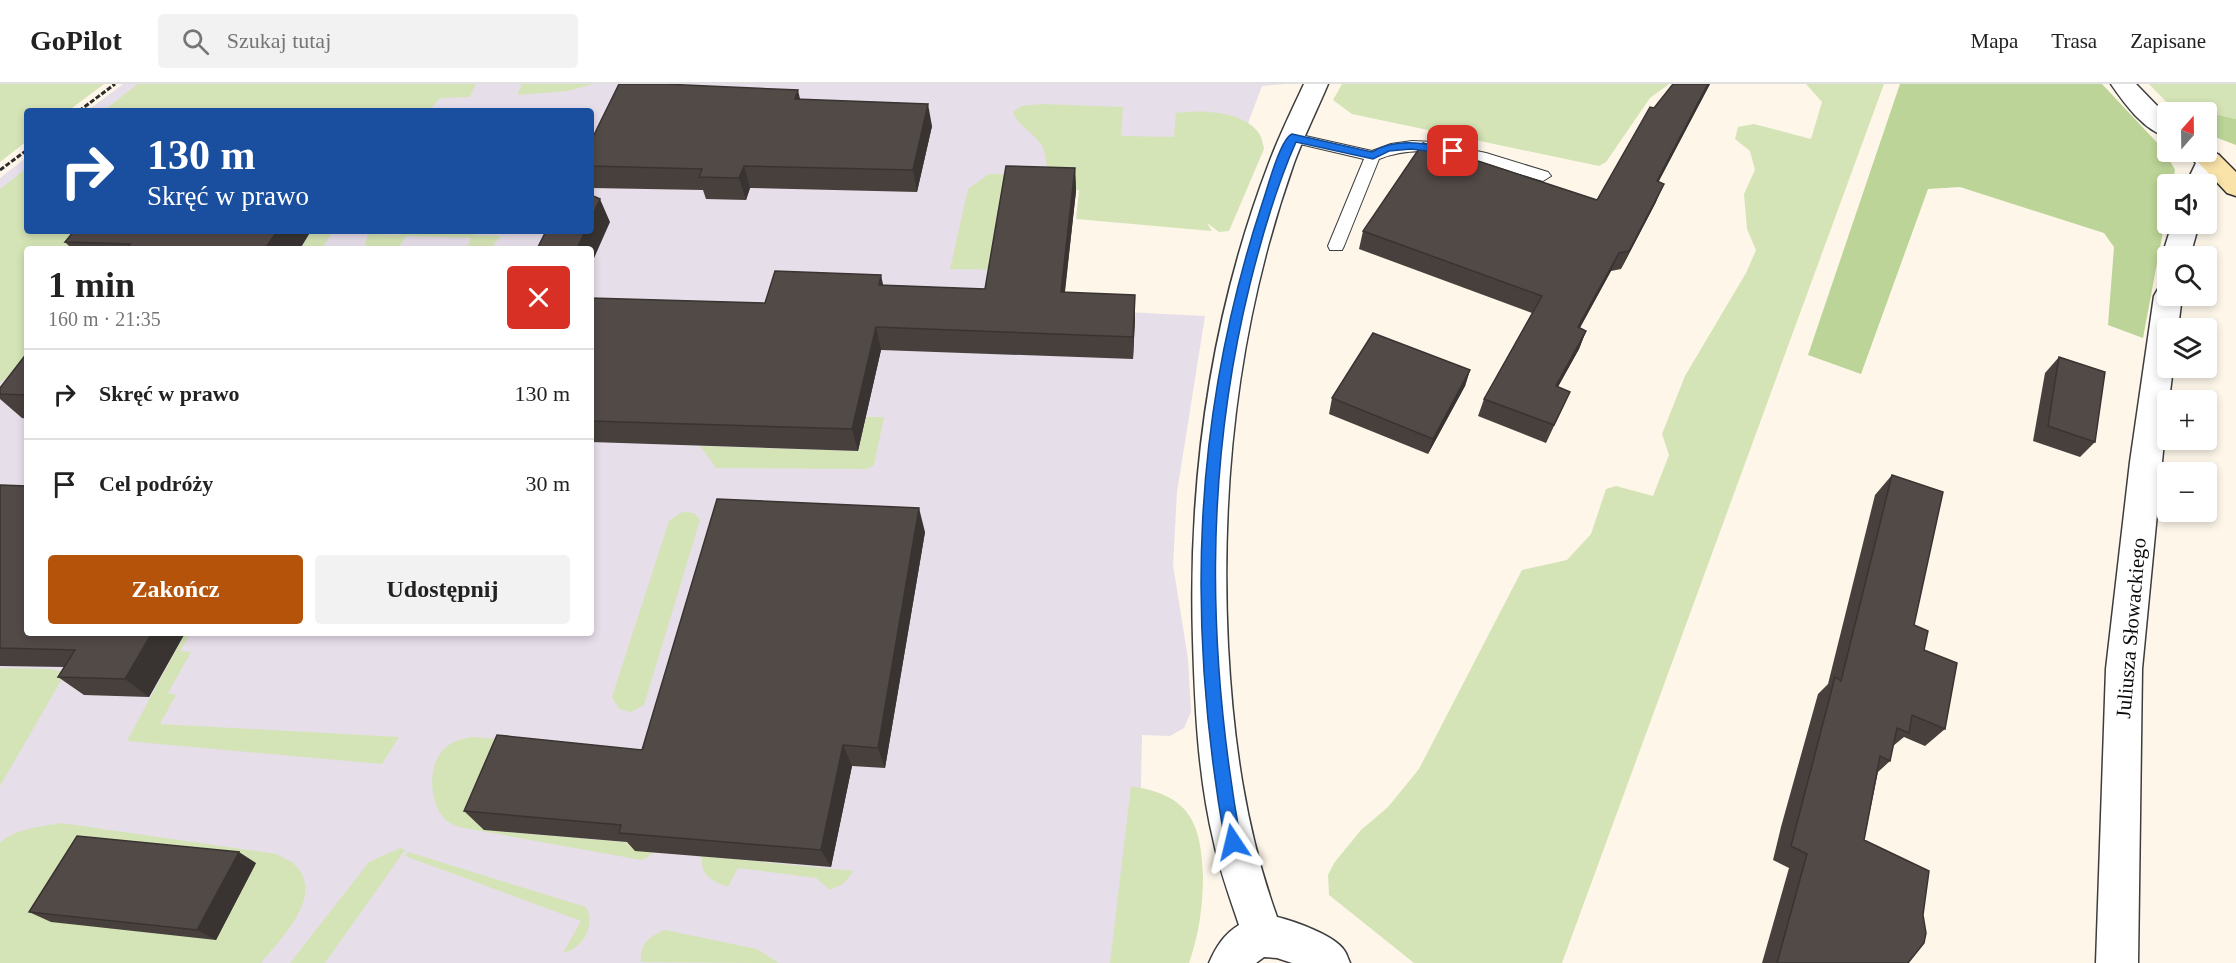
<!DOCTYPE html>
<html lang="pl">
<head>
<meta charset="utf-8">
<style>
  body { margin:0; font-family:"Times New Roman",serif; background:#f2f2f2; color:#222; height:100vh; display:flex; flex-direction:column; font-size:22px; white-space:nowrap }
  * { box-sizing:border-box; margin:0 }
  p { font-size:20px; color:#767676 }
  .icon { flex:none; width:33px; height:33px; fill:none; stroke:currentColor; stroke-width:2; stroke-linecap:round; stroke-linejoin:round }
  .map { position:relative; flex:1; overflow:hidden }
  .panel { position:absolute; left:24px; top:162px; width:570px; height:390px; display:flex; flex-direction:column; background:#fff; border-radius:6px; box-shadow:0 3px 9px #0003 }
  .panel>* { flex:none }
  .guide { position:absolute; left:24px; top:24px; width:570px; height:126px; border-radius:6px; box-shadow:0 3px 9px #0003; background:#1a4fa0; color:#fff; overflow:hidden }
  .needle { width:39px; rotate:20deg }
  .controls { position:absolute; left:2157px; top:18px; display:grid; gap:12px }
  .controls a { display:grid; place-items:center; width:60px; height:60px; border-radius:6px; background:#fff; box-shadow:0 3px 9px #0003; font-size:30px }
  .pin { position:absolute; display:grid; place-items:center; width:51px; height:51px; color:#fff; margin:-26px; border-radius:12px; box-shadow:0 3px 9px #0006 }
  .me { position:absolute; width:66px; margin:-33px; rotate:350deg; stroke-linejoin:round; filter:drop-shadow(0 0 4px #0008) }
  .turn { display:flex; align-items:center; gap:21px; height:126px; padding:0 24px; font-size:27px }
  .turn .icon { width:78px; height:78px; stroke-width:2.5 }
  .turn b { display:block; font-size:42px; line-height:51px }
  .round { display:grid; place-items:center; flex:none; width:63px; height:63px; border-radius:6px; background:#f2f2f2 }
  .head { display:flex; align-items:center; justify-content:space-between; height:102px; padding:0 24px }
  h1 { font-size:36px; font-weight:600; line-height:45px }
  .cta { display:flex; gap:12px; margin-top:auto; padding:12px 24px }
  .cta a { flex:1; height:69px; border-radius:6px; background:#b45309; color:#fff; font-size:24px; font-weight:600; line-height:69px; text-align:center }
  .cta a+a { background:#f2f2f2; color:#222 }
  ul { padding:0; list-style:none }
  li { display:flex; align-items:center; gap:18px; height:90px; padding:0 24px; border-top:2px solid #e0e0e0 }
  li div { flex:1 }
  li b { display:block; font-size:22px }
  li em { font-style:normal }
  header { display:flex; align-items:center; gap:36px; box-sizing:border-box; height:84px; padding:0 30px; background:#fff; border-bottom:2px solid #e0e0e0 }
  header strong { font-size:28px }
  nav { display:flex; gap:33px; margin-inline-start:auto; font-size:21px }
  .search { width:420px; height:54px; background:#f2f2f2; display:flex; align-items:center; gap:15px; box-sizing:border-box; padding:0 21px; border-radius:6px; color:#767676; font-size:22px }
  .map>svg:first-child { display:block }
  .industrial { fill:#e6dee9; fill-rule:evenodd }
  .green { fill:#d5e4b6 }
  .forest { fill:#bcd497 }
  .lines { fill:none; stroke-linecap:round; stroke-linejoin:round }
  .service-casing { stroke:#3d3d3d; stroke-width:2 }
  .minor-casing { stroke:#3d3d3d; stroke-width:3 }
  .secondary-casing { stroke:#2c2c2c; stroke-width:3 }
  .path { stroke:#2c2c2c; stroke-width:3; stroke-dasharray:5 2; stroke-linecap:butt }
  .service { fill:#fff; fill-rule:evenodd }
  .minor { fill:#fff; fill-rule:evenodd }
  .secondary { fill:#f9e3a8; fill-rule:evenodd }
  .wall { fill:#47403d }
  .shaded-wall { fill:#393432 }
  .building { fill:#524a47; stroke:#393432; stroke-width:1.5 }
  .route { fill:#1a73e8; stroke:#114b97; stroke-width:1.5 }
  .labels { text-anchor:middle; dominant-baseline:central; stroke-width:6; stroke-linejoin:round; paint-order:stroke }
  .street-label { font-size:21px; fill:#0a0a0a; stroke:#fff }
</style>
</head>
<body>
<header>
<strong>GoPilot</strong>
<div class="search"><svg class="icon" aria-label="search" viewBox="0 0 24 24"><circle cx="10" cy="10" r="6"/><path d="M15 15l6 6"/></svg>Szukaj tutaj</div>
<nav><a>Mapa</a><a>Trasa</a><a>Zapisane</a></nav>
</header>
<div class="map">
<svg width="2236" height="879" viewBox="0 0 2236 879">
  <rect width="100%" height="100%" fill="#fdf6e9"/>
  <!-- industrial -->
  <path class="industrial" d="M123,0H1284L1262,2L1248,39L1259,50L1264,65L1085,53L1076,107L1009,105L1047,224L1205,232L1177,408L1173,481L1188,575L1191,628L1184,644L1170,652L1142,651L1137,879H0V94L27,73V147H591V27H87ZM27,165H591V549H27Z"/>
  <!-- green -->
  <path class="green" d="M0,0H104L68,27H27V57L0,78Z
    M138,0H476L470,13L440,14L429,27H103Z
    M522,0H594L568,7L517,11Z
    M1342,0H1669L1650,14L1606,78L1599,82L1352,30L1333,16Z
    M1806,0H1884L1562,879H1414L1329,811L1328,791L1334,779L1361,746L1388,723L1419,685L1522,486L1567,476L1591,450L1606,405L1616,402L1653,412L1669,371L1662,350L1685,292L1746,189L1756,166L1747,145L1744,110L1755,86L1750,67L1735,55L1738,43L1754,40L1811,55L1822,18Z
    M2149,0H2236V35L2196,26L2176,28Z
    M1041,20L1123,23L1121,52L1174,53L1176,29C1199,25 1247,27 1260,51C1262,55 1263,61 1264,65L1229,147L1219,148L1207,139L1212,147L1076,135L1079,106L1059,107L1016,186L950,185L968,105L989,90L1049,91C1046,83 1046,70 1042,62C1034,48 1018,43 1013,28L1022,22Z
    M27,84V147H115L101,165H27V276L0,299V105Z
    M311,147H333L322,165H300Z
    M403,147H476L475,151L501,152L490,165H466L471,154L406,152L398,165H369L365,160L368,150L400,151Z
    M866,333H884L874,381L867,385L716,384L700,362L858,367Z
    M682,428L694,429L700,436L644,621L631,628L619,625L612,613L669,437Z
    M185,549H191L180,567L191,568L168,609L176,611L160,640L399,653L382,680L127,657Z
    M0,584L50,585L66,588L0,702Z
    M473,653L518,657L485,746L636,759L653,769L645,775L641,776L459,743C454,741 447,738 443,733C427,713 427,670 454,658C460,655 467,654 473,653Z
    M1131,702C1189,711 1201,737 1203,792C1203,822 1199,850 1189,879H1110Z
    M61,739L276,770C281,773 288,775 293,779C328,810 280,855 261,879H0V759C16,744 40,743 61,739Z
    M400,764L405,766L325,879H290L369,778Z
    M408,768L586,823C596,841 583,865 563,869L581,837L405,772Z
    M702,772L854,787L843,800L830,806L816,794L738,784L728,803C711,796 700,792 702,772Z
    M665,846L757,865L779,879L641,878C639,860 650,852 665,846Z"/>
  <!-- forest -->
  <path class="forest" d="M1900,0H2102L2164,66L2175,86L2172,100H2168L2167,126L2143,254L2108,241L2114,163L2104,149L1960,103L1928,105L1861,290L1808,271Z
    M2180,26H2196L2236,35V61L2207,50L2206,28H2180Z"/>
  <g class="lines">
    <!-- service casing -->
    <g class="service-casing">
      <path id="service" d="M1292,49L1372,67L1391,60L1412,57L1434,58L1486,69L1548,88L1551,92L1543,97C1491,83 1433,53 1379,75L1344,162L1342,166H1330L1328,162L1364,75L1287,57L1284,54Z"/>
    </g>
    <!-- minor casing -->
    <g class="minor-casing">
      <path id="minor" d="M1304,0H1328C1317,26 1304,52 1294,79C1239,234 1220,398 1228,562C1233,655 1245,744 1277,833C1294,837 1334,851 1344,866C1347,870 1348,875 1350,879H1292L1277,874L1264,873L1256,879H1209C1216,863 1224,850 1239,841C1230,814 1220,787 1214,759C1198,693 1195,624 1193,556C1188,394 1211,231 1269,79C1279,52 1292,26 1304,0Z
        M2111,0H2136L2168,33V53C2144,47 2124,19 2111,0Z
        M2206,63L2219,71L2223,77L2206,106V100H2186L2196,79L2184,68H2206Z
        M2172,140H2199L2190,172H2168V179L2162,172Z
        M2168,202V212H2182L2178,244H2168V284H2173L2169,316H2168L2142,585L2138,879H2096L2106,585L2130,378L2154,212L2158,205Z"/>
    </g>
    <!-- secondary casing -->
    <g class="secondary-casing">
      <path id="secondary" d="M2210,69L2219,71L2236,88V112L2227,109L2197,77L2201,71Z"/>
    </g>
    <!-- path -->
    <path class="path" d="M79,27L115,0
      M0,86L27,66"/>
    <!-- service -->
    <use href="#service" class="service"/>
    <!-- minor -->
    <use href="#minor" class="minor"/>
    <!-- secondary -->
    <use href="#secondary" class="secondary"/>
  </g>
  <!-- wall -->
  <path class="wall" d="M1673,0H1710L1658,98L1656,118L1621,185L1611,187L1580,244L1586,247L1579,265L1558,303L1570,308L1546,359L1478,332L1484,315L1532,229L1359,165L1363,147L1597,116L1654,24Z
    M800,15L932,42L917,108L750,104L746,116L706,115L703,106L591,104V57Z
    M1075,84L1076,107L1065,208L1135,234L1133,275L881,266L858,367L591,358V214L765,219L883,201L985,205Z
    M65,158L300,165H72Z
    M27,269V335L22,334L0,315V304Z
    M2059,273L2095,358L2080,373L2033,357L2045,289Z
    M1470,286L1465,302L1428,370L1329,330L1332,314Z
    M1892,391L1914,541L1924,566L1945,645L1925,662L1904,653L1893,662L1890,677L1878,688L1864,756L1908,879H1762L1789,784L1773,776L1781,743L1818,610L1828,600L1875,411Z
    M0,401L27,549H185L149,613L84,611L58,593L64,583L0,582Z
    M925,448L885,684L852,682L831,783L635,767L627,758L484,746L464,727L642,666Z
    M256,779L216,856L51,838L29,828Z"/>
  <!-- shaded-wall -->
  <path class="shaded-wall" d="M1708,0H1710L1649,116L1657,97Z
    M798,6L803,28L795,15Z
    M928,20L932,42L917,108L913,86Z
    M744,82L750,104L746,116L739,94Z
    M1075,84L1076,107L1062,231L1061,208Z
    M1664,100L1656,118L1621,185L1629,167Z
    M600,115L610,138L591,181V165H577L585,147H591V135Z
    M277,147H311L300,165H265Z
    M1619,169L1611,187L1570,261L1578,243Z
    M881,191L886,214L879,201Z
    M1135,211V234L1133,275V253Z
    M876,243L881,266L858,367L852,345Z
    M1586,247L1579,265L1548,320L1556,302Z
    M1470,286L1465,302L1428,370L1433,355Z
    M919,424L925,448L885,684L878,664Z
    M152,549H185L149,613L125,595Z
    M843,661L852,682L831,783L821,766Z
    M239,768L256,779L216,856L197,846Z"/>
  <!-- building -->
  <path class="building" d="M619,0H663L798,6L795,15L928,20L913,86L744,82L739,94L699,93L702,85L591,82V57Z
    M1673,0H1708L1657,97L1664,100L1629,167L1619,169L1578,243L1586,247L1556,302L1570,308L1554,341L1484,315L1542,212L1363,147L1423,59L1597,116L1650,23L1654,24Z
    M1006,82L1075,84L1061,208L1135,211L1133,253L876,243L852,345L591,337V214L765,219L775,187L881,191L879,201L985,205Z
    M591,111L600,115L591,135Z
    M74,147H277L265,165H126L130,160L65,158Z
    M546,147H585L577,165H537Z
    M1373,249L1470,286L1433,355L1332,314Z
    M27,269V311L0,310V304Z
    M2059,273L2105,288L2095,358L2048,342Z
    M1892,391L1943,408L1914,541L1928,547L1924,566L1957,579L1945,645L1912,631L1909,649L1897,644L1890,677L1880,672L1864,756L1929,787L1923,831L1926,849L1924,859L1908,879H1777L1807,770L1791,762L1835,593L1841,597Z
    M0,401L27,402V549H152L125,595L58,593L75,566L0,564Z
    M717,415L919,424L878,664L843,661L821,766L619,749L621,741L464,727L497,651L642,666Z
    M77,752L239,768L197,846L29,828Z"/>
  <!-- route -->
  <path class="route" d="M1292,50L1372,68C1397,53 1426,60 1453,64L1459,67L1453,70L1411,65L1389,67L1373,75L1296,58C1276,103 1262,152 1250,200C1204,387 1207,570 1241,758L1239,763L1233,766L1227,763L1225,758C1186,538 1192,333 1262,120C1267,106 1280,55 1292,50Z"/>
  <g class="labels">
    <!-- street labels -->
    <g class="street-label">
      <text transform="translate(2131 544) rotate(-85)">Juliusza Słowackiego</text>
    </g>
  </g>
</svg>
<div class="controls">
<a><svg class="needle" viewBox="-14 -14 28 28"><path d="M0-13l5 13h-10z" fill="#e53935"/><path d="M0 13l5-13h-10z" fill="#767676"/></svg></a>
<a><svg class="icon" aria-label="sound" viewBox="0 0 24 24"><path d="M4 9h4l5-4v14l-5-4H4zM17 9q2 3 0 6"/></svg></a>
<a><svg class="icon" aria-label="search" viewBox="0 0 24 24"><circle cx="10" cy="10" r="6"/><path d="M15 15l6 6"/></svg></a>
<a><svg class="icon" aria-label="layers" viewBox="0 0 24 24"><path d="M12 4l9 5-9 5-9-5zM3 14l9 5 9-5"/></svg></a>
<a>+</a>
<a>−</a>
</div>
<div class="pin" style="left:1453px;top:67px;background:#d93025"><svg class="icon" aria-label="arrive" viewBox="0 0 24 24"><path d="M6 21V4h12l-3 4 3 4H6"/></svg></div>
<svg class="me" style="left:1233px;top:758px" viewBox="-20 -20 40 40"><path d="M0-17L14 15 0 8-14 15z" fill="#1a73e8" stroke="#fff" stroke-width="4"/></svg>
<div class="guide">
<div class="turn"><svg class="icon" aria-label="right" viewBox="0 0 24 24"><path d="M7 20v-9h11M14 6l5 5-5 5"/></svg><div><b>130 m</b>Skręć w prawo</div></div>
</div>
<section class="panel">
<div class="head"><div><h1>1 min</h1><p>160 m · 21:35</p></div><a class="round" style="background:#d93025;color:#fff"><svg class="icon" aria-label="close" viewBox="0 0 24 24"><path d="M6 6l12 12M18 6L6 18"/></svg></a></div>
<ul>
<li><svg class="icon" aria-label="right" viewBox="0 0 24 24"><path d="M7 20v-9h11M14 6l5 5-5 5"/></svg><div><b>Skręć w prawo</b></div><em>130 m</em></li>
<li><svg class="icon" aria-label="arrive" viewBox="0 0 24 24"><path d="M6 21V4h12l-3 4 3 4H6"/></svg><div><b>Cel podróży</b></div><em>30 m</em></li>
</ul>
<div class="cta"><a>Zakończ</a><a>Udostępnij</a></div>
</section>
</div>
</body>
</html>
